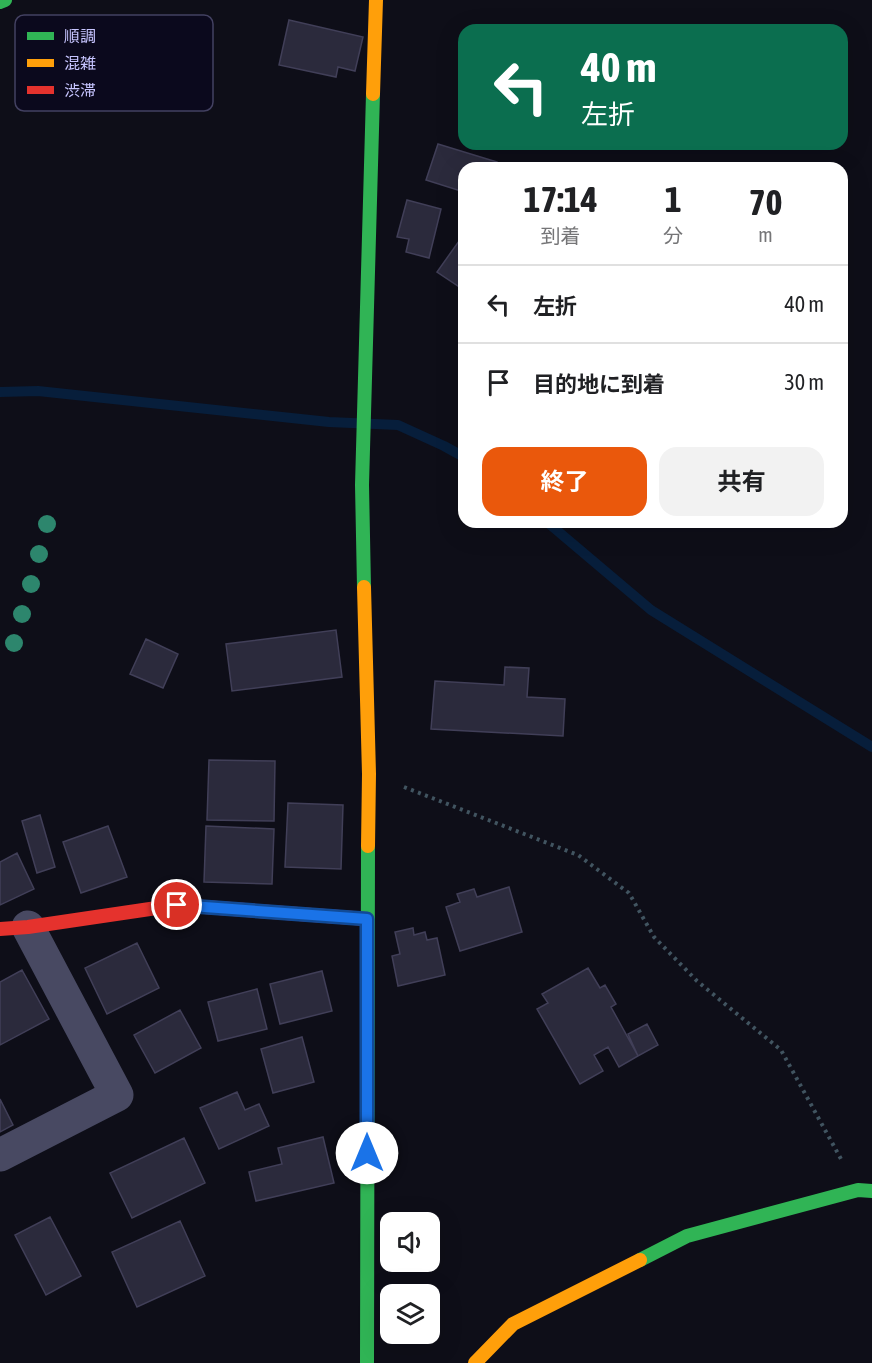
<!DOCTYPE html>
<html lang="ja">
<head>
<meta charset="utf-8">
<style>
  body { margin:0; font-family:"Asap Condensed","Noto Sans JP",sans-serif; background:#f2f2f2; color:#202124; height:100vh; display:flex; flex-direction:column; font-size:22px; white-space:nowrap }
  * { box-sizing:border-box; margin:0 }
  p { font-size:20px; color:#757577 }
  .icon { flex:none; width:33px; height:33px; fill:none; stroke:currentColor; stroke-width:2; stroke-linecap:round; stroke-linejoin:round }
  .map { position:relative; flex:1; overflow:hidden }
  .side { position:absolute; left:458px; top:162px; width:390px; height:366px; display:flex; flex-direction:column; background:#fff; border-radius:18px; box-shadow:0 6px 24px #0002 }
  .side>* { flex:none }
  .hud { position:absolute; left:458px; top:24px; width:390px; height:126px; border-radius:18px; box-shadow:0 6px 24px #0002; background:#0b6e4f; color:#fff; overflow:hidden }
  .fabs { position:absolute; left:380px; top:1212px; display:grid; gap:12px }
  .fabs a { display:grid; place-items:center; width:60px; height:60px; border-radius:12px; background:#fff; box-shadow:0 6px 24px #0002; font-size:30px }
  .pin { position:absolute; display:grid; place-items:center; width:51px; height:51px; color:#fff; margin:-26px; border:3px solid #fff; border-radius:50%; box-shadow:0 2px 6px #0007 }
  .me { position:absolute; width:66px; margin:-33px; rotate:0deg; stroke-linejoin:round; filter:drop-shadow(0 0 4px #0008) }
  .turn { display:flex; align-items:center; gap:21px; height:126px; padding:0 24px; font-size:27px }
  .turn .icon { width:78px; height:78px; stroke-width:2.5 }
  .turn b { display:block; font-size:42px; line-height:51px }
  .eta { display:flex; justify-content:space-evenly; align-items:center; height:102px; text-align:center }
  .eta b { font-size:36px; font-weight:700; line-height:42px }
  .cta { display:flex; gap:12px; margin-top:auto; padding:12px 24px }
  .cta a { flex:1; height:69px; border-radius:18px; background:#ea580c; color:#fff; font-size:24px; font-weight:700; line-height:69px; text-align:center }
  .cta a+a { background:#f2f2f2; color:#202124 }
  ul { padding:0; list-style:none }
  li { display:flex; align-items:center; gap:18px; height:78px; padding:0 24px; border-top:2px solid #e0e0e0 }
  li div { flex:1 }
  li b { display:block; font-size:22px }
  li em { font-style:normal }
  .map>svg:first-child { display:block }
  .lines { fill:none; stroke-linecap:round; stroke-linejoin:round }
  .stream { stroke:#071e3b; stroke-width:10 }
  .building { fill:#2b2a3c; stroke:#413f58; stroke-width:1.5 }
  .path { stroke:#415460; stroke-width:4; stroke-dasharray:3 4.5; stroke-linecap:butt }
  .street { stroke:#484962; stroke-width:33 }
  .fast { stroke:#30b455; stroke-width:14 }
  .slow { stroke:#ff9f0a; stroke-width:14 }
  .jam { stroke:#e5322d; stroke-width:14 }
  .tree { fill:#2d866d }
  .route-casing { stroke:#114b97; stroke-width:15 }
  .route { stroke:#1a73e8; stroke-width:10 }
  .key { fill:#0b091d; stroke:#434161; stroke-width:1.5 }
  .key-label { font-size:16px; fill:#c7c5ff }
</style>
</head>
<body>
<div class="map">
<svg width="872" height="1363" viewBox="0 0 872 1363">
  <rect width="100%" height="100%" fill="#0e0e18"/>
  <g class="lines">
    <!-- stream -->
    <path class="stream" d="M0,392L38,391L329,422L398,425L444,446L464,457
      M547,522L651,610L872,747"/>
  </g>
  <!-- building -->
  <path class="building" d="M289,20L363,37L355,71L338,67L336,77L279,65Z
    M438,144L497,162L495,168H464V192L426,180Z
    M407,200L441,209L429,258L406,252L409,239L397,237Z
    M464,234V290L437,272Z
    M336,630L342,677L232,691L226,644Z
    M146,639L178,654L163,688L130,674Z
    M505,667L529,668L527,697L565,699L563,736L431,729L435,681L504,685Z
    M209,760L275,761L274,821L207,820Z
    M288,803L343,805L341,869L285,867Z
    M40,815L55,867L37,873L22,821Z
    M108,826L127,877L81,893L63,842Z
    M206,826L274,829L272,884L204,882Z
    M17,853L34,889L0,905V862Z
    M509,887L522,932L460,951L446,907L460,902L457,894L474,889L477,897Z
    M413,928L414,935L425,932L427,940L437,938L445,975L398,986L392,956L400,954L395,932Z
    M137,943L159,988L107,1014L85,968Z
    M588,968L600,988L605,985L616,1004L611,1007L638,1056L619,1067L608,1047L594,1055L603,1071L580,1084L537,1009L548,1003L542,994Z
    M22,970L49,1019L0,1045V982Z
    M322,971L332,1011L280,1024L270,984Z
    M257,989L267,1029L218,1041L208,1002Z
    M180,1010L201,1048L155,1073L134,1035Z
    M647,1024L658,1045L638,1056L628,1034Z
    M302,1037L314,1082L273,1093L261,1049Z
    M237,1092L245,1110L259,1104L269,1126L219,1149L200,1108Z
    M0,1099L13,1125L0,1132Z
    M323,1137L334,1183L256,1201L249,1172L282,1164L278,1148Z
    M184,1138L205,1183L132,1218L110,1173Z
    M50,1217L81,1276L46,1295L15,1235Z
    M180,1221L205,1276L137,1307L112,1252Z"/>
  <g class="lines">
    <!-- path -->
    <path class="path" d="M404,787L578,855L629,893L654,937L697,981L781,1050L841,1159"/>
    <!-- street -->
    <path class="street" d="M0,1155L117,1095L28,927"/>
    <!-- fast -->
    <path class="fast" d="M0,2L5,0
      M364,587L362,485L373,94
      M640,1260L687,1236L858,1190L872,1191
      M367,1363L368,846"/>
    <!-- slow -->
    <path class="slow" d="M373,94L376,0
      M364,587L369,774L368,846
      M475,1363L513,1324L640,1260"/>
    <!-- jam -->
    <path class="jam" d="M0,929L28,927L177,905L367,919"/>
  </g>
  <!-- trees -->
  <g class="tree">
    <circle cx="47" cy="524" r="9"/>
    <circle cx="39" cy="554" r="9"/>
    <circle cx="31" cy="584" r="9"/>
    <circle cx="22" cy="614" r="9"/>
    <circle cx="14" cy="643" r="9"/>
  </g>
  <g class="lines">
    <!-- route casing -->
    <g class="route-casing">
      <path id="route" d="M177,905L367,919V1153"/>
    </g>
    <!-- route -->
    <use href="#route" class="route"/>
  </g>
  <!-- legend -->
  <rect x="15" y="15" width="198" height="96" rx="9" class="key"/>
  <rect x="27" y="32" width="27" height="8" fill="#30b455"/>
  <rect x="27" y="59" width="27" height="8" fill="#ff9f0a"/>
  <rect x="27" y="86" width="27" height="8" fill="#e5322d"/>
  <g class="key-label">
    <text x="64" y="42">順調</text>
    <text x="64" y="69">混雑</text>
    <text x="64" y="96">渋滞</text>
  </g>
</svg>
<div class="fabs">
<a><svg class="icon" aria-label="sound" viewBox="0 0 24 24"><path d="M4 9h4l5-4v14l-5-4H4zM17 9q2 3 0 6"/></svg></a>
<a><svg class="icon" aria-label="layers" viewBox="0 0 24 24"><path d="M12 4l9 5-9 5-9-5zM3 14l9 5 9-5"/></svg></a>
</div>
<div class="pin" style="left:177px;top:905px;background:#d93025"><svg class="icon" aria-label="arrive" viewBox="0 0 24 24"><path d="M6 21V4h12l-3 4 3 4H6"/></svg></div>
<svg class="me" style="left:367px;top:1153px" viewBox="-20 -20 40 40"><circle r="19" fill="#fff"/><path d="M0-13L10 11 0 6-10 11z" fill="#1a73e8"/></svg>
<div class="hud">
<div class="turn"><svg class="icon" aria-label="left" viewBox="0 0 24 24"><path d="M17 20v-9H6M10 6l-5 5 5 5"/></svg><div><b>40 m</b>左折</div></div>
</div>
<section class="side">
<div class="eta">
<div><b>17:14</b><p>到着</p></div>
<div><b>1</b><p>分</p></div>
<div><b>70</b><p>m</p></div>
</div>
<ul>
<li><svg class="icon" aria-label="left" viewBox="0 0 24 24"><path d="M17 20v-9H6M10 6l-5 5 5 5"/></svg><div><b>左折</b></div><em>40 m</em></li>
<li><svg class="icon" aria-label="arrive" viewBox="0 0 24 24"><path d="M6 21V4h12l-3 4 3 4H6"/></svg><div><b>目的地に到着</b></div><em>30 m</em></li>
</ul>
<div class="cta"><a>終了</a><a>共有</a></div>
</section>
</div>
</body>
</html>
